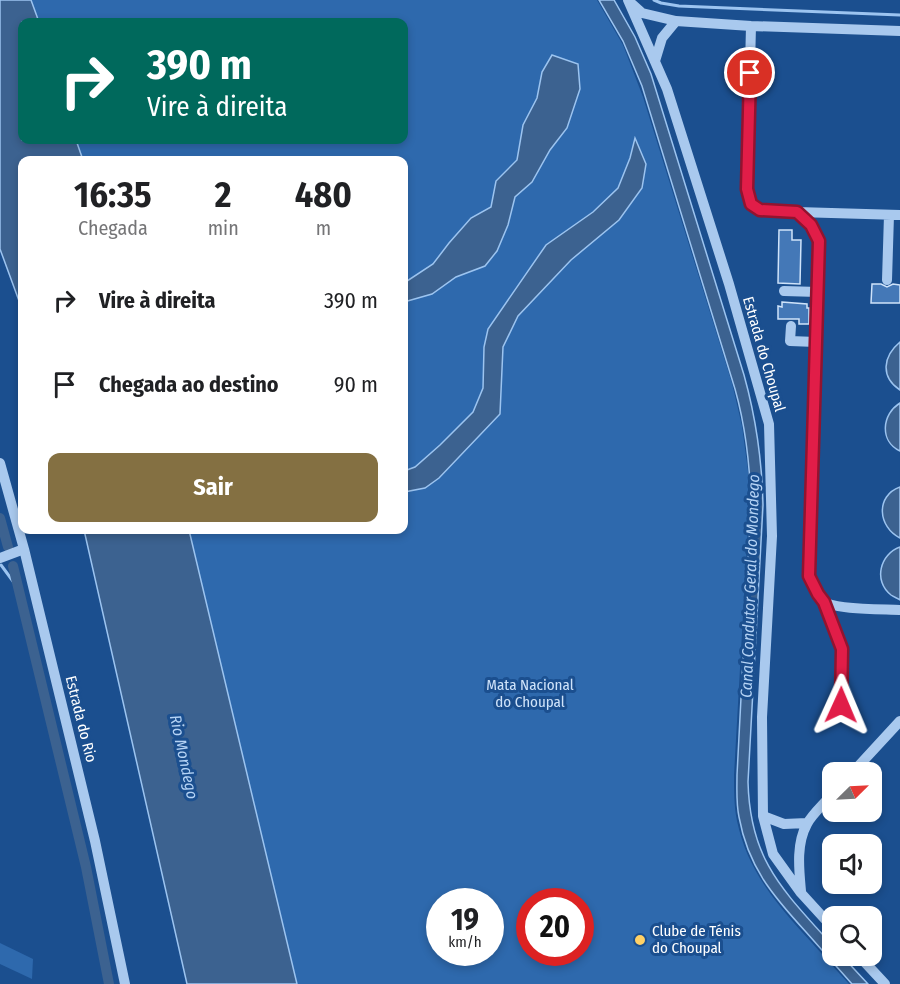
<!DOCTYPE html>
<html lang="pt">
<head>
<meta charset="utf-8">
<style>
  body { margin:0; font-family:"Fira Sans Condensed",sans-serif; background:#f2f2f2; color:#202124; height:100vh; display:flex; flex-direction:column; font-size:22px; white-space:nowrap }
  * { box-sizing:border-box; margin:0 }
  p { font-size:20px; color:#757577 }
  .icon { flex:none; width:33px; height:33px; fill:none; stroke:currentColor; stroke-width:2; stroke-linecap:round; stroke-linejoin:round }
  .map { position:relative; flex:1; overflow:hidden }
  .details { position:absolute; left:18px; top:156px; width:390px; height:378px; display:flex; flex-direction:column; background:#fff; border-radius:12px; box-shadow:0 3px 9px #0003 }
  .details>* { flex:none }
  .hud { position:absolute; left:18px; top:18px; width:390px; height:126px; border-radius:12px; box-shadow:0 3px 9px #0003; background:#00695c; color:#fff; overflow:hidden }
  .needle { width:39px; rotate:66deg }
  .fabs { position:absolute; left:822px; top:762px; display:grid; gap:12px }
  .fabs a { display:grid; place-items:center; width:60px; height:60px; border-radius:12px; background:#fff; box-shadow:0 3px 9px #0003; font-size:30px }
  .speed { position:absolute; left:426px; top:888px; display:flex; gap:12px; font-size:30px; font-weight:700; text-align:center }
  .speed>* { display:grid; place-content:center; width:78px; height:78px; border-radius:50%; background:#fff; box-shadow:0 3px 9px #0003; line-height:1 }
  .speed small { font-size:15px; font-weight:400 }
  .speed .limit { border:9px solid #d22; background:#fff; color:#111 }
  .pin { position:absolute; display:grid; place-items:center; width:51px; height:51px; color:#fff; margin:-26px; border:3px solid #fff; border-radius:50%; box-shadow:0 2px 6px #0007 }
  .me { position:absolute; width:66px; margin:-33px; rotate:1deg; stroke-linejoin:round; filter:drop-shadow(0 0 4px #0008) }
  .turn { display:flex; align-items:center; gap:21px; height:126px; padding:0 30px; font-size:27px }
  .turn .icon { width:78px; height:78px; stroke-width:2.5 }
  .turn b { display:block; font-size:42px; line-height:51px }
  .eta { display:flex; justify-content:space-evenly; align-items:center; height:102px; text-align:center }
  .eta b { font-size:36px; font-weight:700; line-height:42px }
  .cta { display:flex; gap:12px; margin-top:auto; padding:12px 30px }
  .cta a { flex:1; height:69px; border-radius:12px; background:#847042; color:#fff; font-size:24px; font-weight:700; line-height:69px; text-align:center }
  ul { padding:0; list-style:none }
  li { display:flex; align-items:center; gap:18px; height:84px; padding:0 30px }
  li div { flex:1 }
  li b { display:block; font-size:22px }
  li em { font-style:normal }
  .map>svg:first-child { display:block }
  .green { fill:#2e69ad; fill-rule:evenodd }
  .water { fill:#3c6290; stroke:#9cc4f0; stroke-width:1.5 }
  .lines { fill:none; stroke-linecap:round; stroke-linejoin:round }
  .stream { stroke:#9cc4f0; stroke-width:3 }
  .canal { stroke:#3c6290; stroke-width:10 }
  .building { fill:#4478b7; stroke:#cfe3fa; stroke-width:1.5 }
  .minor { stroke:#a9c9ee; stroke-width:10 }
  .route-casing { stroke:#92132f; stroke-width:15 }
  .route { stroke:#e11d48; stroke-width:10 }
  .poi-dot { fill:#ffd166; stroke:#1b4f8f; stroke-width:2 }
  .labels { text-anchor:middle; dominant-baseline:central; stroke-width:6; stroke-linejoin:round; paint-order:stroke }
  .street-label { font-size:15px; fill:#fff; stroke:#1b4f8f }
  .park-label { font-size:15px; fill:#cfe3fa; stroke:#1b4f8f }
  .poi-label { font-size:15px; fill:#fff; stroke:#1b4f8f; text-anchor:start }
  .water-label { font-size:16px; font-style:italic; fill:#b5d3f5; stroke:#1b4f8f }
</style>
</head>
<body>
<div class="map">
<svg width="900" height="984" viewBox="0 0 900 984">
  <rect width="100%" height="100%" fill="#1b4f8f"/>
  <!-- green -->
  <path class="green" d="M31,0H597L623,45L643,97L732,383L742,426L748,471V526L734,775C734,790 734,806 737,821C747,868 772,898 802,932C818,949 833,967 849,984H297L189,530H404V160H83L76,140H404V22H39ZM440,902H490V952H440ZM530,902H580V952H530Z
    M0,943L33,959L32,979L0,964Z"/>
  <!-- water -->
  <path class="water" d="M0,0H31L39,22H22V140H76L83,160H22V309L0,249Z
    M599,0H614L635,37L651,74L744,375C756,418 762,460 763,505L748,782C750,861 783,890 832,945V956H842L868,984H852C837,967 821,949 806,932C773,896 748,867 739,817C736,803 737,789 737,775L751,505C750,466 746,428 735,389L642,86L623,41Z
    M552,55L578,64L580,89L567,128L550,150L532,182L515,197L508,225L497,251L485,266L456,277L432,294L404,302V283L433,264L449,243L471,218L491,207L496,181L517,160L523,125L537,98L542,72Z
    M635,138L646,164L642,188L619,220L571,260L518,316L503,347L500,414L439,478L425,488L404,492V471L415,467L440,445L473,412L483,388L484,347L488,329L546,245L593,212L618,188L630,158Z
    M900,342V390C880,377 883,356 900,342Z
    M900,403V451C879,441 882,414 900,403Z
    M900,487V538C878,527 875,496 900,487Z
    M84,530H189L297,984H187Z
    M900,547V600C897,598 894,597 891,595C873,581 880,554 900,547Z"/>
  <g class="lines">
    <!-- stream -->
    <path class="stream" d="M654,0L661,3L679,6L900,15
      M1,565L18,588"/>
    <!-- canal -->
    <path class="canal" d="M0,518L8,547
      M13,566L86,867L109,984"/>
  </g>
  <!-- building -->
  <path class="building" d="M779,230H792V240H801L800,284L778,283Z
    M872,284H881L887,287L893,284L900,285V303H871Z
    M782,302L807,304V308H809V324H799V319H778V306L782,307Z"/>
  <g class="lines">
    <!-- minor -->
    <path class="minor" d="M628,0L667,89L729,284L769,424L772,536L762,717L763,816L773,854L801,893L832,927
      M632,4L642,13L676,21L662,38L655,61
      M676,21L751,26L900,31
      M751,26L747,189L751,204L760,210L797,212L811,225L819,241L809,576C813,584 816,595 823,601C834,610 884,609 900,610
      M797,212L900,215
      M887,280L889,215
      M784,291L818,292
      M791,326L790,341L816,342
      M0,463L24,549L95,841L125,984
      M0,558L24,549
      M824,602L842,649L841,705
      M853,772L900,721
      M763,816L784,824L807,823
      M801,891C799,869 796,844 807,824C812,814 825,803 832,794
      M859,956L885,984"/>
  </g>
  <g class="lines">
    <!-- route casing -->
    <g class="route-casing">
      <path id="route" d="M750,73L747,189L751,204L760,210L797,212L811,225L819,241L809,576L818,594L824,602L842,649L841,705"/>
    </g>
    <!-- route -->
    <use href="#route" class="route"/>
  </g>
  <!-- markers -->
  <circle class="poi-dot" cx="640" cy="940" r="6"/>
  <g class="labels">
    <!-- street labels -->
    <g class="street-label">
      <text transform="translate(764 354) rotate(74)">Estrada do Choupal</text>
      <text transform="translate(81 719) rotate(76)">Estrada do Rio</text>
    </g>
    <!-- park labels -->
    <g class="park-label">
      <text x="530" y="685">Mata Nacional<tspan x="530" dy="17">do Choupal</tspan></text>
    </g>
    <!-- poi labels -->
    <g class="poi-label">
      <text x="652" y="931">Clube de Ténis<tspan x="652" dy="17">do Choupal</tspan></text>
    </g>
    <!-- water labels -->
    <g class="water-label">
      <text transform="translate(750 586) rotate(-88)">Canal Condutor Geral do Mondego</text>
      <text transform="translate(184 757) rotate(78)">Rio Mondego</text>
    </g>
  </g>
</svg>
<div class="fabs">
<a><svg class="needle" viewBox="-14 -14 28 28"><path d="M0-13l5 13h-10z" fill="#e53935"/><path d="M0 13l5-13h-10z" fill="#757577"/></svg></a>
<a><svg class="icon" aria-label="sound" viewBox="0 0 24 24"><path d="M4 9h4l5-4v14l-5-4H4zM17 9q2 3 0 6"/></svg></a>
<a><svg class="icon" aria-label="search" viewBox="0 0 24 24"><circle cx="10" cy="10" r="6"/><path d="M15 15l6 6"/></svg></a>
</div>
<div class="speed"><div>19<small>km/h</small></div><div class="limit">20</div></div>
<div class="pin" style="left:750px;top:73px;background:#d93025"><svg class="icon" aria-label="arrive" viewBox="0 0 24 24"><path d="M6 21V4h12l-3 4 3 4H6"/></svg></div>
<svg class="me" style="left:841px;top:705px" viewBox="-20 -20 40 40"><path d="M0-17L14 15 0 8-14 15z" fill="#e11d48" stroke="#fff" stroke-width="4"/></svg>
<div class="hud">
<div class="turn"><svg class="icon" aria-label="right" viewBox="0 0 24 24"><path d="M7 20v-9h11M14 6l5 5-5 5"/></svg><div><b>390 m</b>Vire à direita</div></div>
</div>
<section class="details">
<div class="eta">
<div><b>16:35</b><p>Chegada</p></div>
<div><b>2</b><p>min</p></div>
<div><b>480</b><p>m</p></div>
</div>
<ul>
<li><svg class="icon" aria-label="right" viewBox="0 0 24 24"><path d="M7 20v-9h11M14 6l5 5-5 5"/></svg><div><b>Vire à direita</b></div><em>390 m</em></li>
<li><svg class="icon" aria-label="arrive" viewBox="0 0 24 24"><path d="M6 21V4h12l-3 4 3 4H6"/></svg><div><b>Chegada ao destino</b></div><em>90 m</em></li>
</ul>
<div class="cta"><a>Sair</a></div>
</section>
</div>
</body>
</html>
